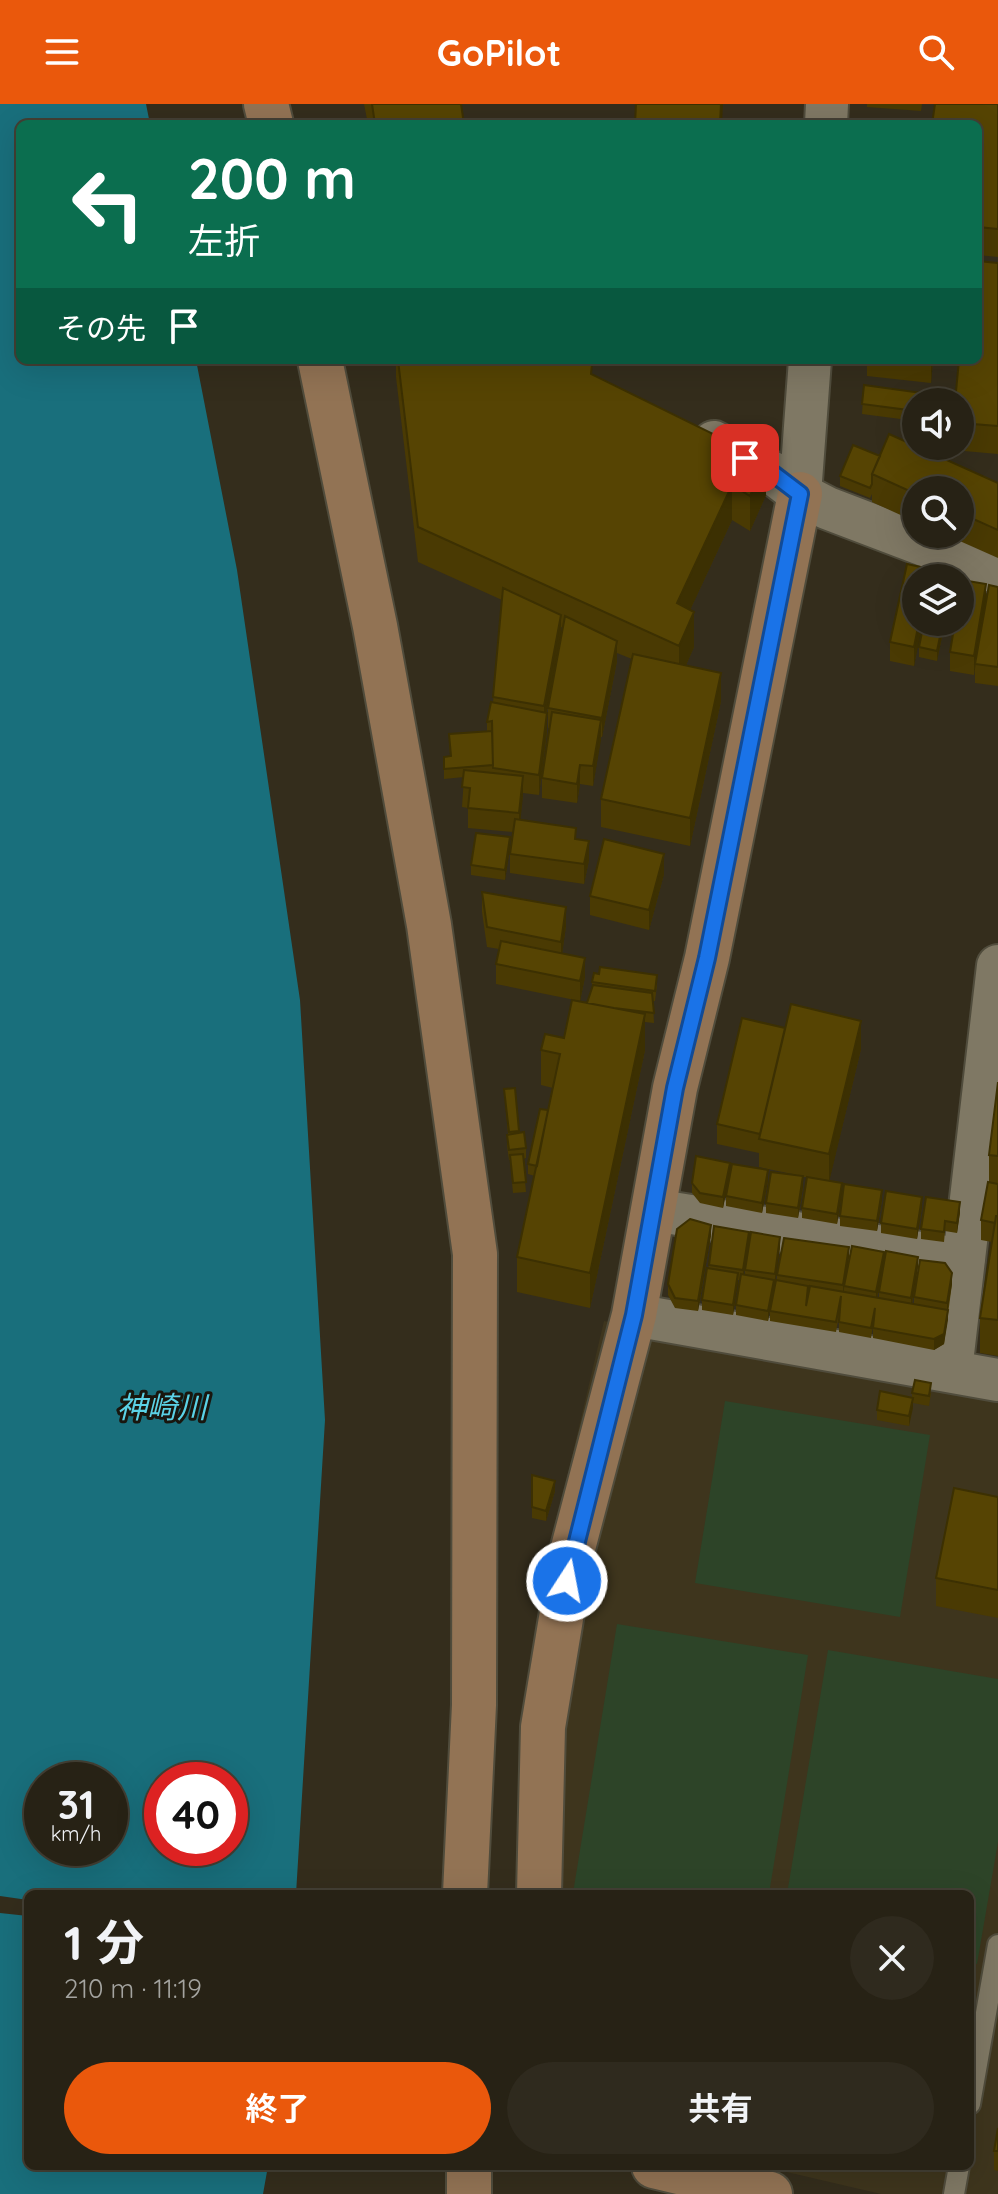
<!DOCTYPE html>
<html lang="ja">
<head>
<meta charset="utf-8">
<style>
  body { margin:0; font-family:Quicksand,"Noto Sans JP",sans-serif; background:#2f2a1e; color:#f1f3f6; height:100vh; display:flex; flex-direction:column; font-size:30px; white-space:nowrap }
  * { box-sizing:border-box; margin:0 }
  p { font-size:26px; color:#a4a4a0 }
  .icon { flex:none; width:44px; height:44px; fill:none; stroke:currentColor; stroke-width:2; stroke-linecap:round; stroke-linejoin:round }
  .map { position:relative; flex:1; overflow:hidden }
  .side { position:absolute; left:24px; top:1786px; width:950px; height:280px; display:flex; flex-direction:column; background:#272215; border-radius:12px; box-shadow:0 8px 32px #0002,0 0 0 2px #433f34 }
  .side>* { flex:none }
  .hud { position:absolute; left:16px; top:16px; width:966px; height:244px; border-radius:12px; box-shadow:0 8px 32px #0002,0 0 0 2px #433f34; background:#0b6e4f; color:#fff; overflow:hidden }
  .buttons { position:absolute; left:902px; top:284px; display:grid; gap:16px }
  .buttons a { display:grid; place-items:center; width:72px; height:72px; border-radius:50%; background:#272215; box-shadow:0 8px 32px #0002,0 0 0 2px #433f34; font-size:40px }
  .speed { position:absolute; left:24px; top:1658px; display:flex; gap:16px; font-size:40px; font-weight:700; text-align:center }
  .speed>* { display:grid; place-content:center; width:104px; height:104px; border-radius:50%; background:#272215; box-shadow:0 8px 32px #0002,0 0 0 2px #433f34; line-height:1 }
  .speed small { font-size:20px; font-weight:400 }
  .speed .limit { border:12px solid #d22; background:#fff; color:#111 }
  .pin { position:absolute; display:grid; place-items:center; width:68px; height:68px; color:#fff; margin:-34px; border-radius:16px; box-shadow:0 4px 12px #0006 }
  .me { position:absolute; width:88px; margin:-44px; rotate:11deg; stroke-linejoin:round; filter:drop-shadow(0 0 6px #0008) }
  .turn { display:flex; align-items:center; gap:28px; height:168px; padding:0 40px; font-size:36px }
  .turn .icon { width:104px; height:104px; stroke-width:2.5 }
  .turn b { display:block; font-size:56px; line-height:68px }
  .then { display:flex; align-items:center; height:76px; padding:0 40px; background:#0003; gap:16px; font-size:30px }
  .round { display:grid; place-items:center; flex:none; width:84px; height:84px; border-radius:42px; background:#2f2a1e }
  .summary { display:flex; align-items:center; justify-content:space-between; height:136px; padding:0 40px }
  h1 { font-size:48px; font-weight:700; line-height:60px }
  .action { display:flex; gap:16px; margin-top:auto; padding:16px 40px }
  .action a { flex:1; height:92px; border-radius:48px; background:#ea580c; color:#fff; font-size:32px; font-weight:700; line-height:92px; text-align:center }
  .action a+a { background:#2f2a1e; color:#f1f3f6 }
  header { display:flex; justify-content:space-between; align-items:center; height:104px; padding:0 40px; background:#ea580c; color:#fff; font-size:36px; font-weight:700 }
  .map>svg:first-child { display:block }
  .built { fill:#3e351d }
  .green { fill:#2d4428 }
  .water { fill:#196f7c; fill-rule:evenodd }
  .pier { fill:#342d1c }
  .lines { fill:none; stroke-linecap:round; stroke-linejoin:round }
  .lane-casing { stroke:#504c3c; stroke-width:24 }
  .street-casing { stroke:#504c3c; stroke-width:46 }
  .secondary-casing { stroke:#504c3c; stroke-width:48 }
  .lane { stroke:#7f7864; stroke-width:20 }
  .street { stroke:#7f7864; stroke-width:42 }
  .secondary { stroke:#927354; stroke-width:44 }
  .wall { fill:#4a3a03 }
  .shaded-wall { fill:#3c3002 }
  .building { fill:#564403; stroke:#3c3002; stroke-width:2 }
  .route-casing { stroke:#114b97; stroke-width:20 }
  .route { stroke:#1a73e8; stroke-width:14 }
  .labels { text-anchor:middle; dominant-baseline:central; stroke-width:6; stroke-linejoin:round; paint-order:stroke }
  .water-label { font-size:30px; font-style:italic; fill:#5bd2e6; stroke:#19160e }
</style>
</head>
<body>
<header><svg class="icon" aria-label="menu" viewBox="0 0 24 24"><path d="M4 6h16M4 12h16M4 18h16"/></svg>GoPilot<svg class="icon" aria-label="search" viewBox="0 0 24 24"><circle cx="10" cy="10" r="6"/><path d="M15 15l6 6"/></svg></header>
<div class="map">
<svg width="998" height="2090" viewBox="0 0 998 2090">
  <rect width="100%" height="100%" fill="#342d1c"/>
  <!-- built -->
  <path class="built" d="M604,1217L998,1290V2090H881L761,2062H970V1790H526L528,1602L565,1382Z"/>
  <!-- green -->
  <path class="green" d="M725,1297L930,1331L900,1513L695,1479Z
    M617,1520L808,1551L769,1790L573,1789Z
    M828,1546L998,1575V1738L977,1860L970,1859V1790H787Z"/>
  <!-- water -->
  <path class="water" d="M0,0H146L150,20H20V256H196L237,466L300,896L325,1316L296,1790H28V2062H268L263,2090H0ZM42,1676H110V1744H42ZM162,1676H230V1744H162Z"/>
  <!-- pier -->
  <path class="pier" d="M0,1792L28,1796V1812L0,1809Z"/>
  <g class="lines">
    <!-- lane casing -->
    <g class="lane-casing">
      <path id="lane" d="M970,2000L998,1841
        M954,2090L959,2062"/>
    </g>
    <!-- street casing -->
    <g class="street-casing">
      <path id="street" d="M826,20L827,0
        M714,338L771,368L800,390L827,404L998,469
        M800,390L810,256
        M653,1106L964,1156
        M634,1211L998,1276
        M951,1267L998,862"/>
    </g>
    <!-- secondary casing -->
    <g class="secondary-casing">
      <path id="secondary" d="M266,0L271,20
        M320,256L375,522L429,821L475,1150L474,1601L465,1790
        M539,1790L543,1623L572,1448L634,1211L675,984L707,854L800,390
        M469,2062V2090
        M654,2062L770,2090"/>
    </g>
    <!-- lane -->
    <use href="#lane" class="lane"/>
    <!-- street -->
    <use href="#street" class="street"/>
    <!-- secondary -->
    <use href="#secondary" class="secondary"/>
  </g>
  <!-- wall -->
  <path class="wall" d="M364,0H461L464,20H368Z
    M867,0H922L921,7L867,3Z
    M998,0V153L978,151V20Z
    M998,159V350L953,346V342H960V298Z
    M396,256H583L592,270L766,391L750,427L732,416L690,506L694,543L686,561L721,597L690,742L601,723V695L632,555L617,549V557L602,633H601L593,682L580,680L577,699L542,694V674L550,624H548V604L563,524L561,523V530L547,608V628L539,691L523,689L520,716L576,735L589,756L584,780L510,769V750L513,728L468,724V704L462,703L464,673L444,675V653L450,652L449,630L487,627V618L493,599L502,496L418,458L396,273Z
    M867,256H933L931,279L867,272Z
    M864,281L929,290V298H916V317L862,310Z
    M880,352L998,379V454L944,430H960V386H916V418L872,398V390L870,394L840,382V372Z
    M930,474L914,562L890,557V538Z
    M998,483V582L975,579V561L974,571L950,567V548Z
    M945,518L937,557L919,553V543Z
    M510,744L505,776L471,771V761Z
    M664,770L649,826L590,811V792Z
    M482,788L566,822L562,849L585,873L580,897L496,880V860L499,845L487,843L482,808Z
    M592,878L657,881L655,897H653L654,919L645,918V946L590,1204L517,1188V1153L535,1072L528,1070V1060L548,1006L553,984L541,981V946L564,934L587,899L592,885Z
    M861,945L829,1077L842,1089L837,1120L802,1114V1104L807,1073H803V1083L798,1114L766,1109V1099L802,1072L759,1063V1049L717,1040V1020Z
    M998,978V1252L980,1249V1214L992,1138L981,1136V1116L989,1078V1051Z
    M515,984L519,1029L526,1044V1054L523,1055L526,1088L513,1089L510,1056H509L507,1041L508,1030L504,985Z
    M730,1069L723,1104L700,1099L692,1089V1079Z
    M768,1077L762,1109L726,1102V1092Z
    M882,1096L877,1127L840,1122V1112Z
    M922,1103L917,1135L881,1129V1119Z
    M960,1108L957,1129L945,1127L944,1138L921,1135V1125Z
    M711,1131L698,1207L675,1204L668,1191V1180Z
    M749,1138L743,1170L745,1171V1166L780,1143L768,1217L736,1211V1201L740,1176H738L733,1211L702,1206V1196L709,1161Z
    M849,1153L843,1188H844V1182L884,1158L877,1194H879V1188L918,1163L912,1200H914V1193L952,1180L944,1240L934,1246L873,1234V1221L871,1234L839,1228V1211L836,1228L770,1217V1207L777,1177V1171Z
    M912,1289H931L929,1302L913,1299L909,1322L877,1316V1306L912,1294Z
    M532,1371L555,1387L546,1417L532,1414Z
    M998,1393V1514L936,1502V1474Z
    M998,2024V2067L994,2066V2047Z"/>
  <!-- shaded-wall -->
  <path class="shaded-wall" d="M721,0H723L722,20H720Z
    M931,256H933L931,279Z
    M766,356V391L750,427V392Z
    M732,381V416L677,534V499Z
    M986,480V499L974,571V552Z
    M694,508V543L679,577V542Z
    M561,511V530L544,622V602Z
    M919,518H923L914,562V543Z
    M943,518H945L937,557V547Z
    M617,537V557L602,633V614Z
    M721,569V597L690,742V714Z
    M547,609V628L539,691V671Z
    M601,616V636L593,682V662Z
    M580,661V680L577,699V680Z
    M523,672V692L519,729V709Z
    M510,733V744L505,776V766Z
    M589,737V756L584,780V760Z
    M664,750V770L649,826V806Z
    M566,803V822L561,858V838Z
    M585,854V873L580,897V877Z
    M645,910V946L590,1204V1169Z
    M861,917V945L829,1078V1050Z
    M730,1059V1069L723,1104V1093Z
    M768,1066V1077L762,1109V1099Z
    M803,1072V1083L798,1114V1104Z
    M842,1079V1089L837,1120V1110Z
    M882,1086V1096L877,1127V1117Z
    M922,1093V1103L917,1135V1125Z
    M960,1098V1108L957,1129V1119Z
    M711,1121V1131L698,1207V1197Z
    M749,1128V1138L743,1176V1166Z
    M780,1133V1143L775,1180V1170Z
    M849,1143V1153L843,1191V1181Z
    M884,1148V1158L876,1198V1188Z
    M918,1153V1163L911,1204V1194Z
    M738,1169V1179L733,1211V1201Z
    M952,1169V1180L947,1209V1199Z
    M774,1176V1186L768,1217V1207Z
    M948,1206V1216L944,1240L934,1246V1235Z
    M913,1294V1304L909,1322V1312Z
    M555,1377V1387L546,1417V1407Z"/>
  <!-- building -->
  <path class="building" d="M372,0H461L464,20H375Z
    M636,0H721L720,20H635Z
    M935,0H998V125L978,123V20H932Z
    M978,157L998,159V322L960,319V298H955L959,256H978Z
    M398,256H583L592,260L591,270L766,356L750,392L732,381L677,499L694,508L679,542L418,423Z
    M900,256H931V259Z
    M864,281L929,290L928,298H916V307L862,300Z
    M889,330L998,379V426L960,409V386H916V390L872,370Z
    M853,341L880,352L872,370V380L870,384L840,372Z
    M907,460L930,465L928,474H916V518H919L914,543L890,538Z
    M935,467L953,470L952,474H933Z
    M962,476L986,480L974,552L950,548L955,518H960V486Z
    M989,481L998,483V563L975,560Z
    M503,484L561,511L544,602L493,593Z
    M565,512L617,537L602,614L548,604Z
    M924,518H943L937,547L919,543Z
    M633,550L721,569L690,714L601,695Z
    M491,598L547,609L539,671L493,664L492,617L487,618Z
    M552,608L601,616L593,662L580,661L577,680L542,674Z
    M492,627L493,661L444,665V653L451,652L449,630Z
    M464,666L523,672L519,709L468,704L470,684L462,683Z
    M515,715L576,724L575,735L589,737L584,760L510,750Z
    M476,729L510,733L505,766L471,761Z
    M604,735L664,750L649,806L590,792Z
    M482,788L566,803L561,838L487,823Z
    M501,837L585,854L580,877L496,860Z
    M600,863L657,871L655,887L592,878L594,869L599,870Z
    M593,881L652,889L654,909L614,904L587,899Z
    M572,896L645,910L590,1169L517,1153L560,950L541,946L545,930L564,934Z
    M791,900L861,917L829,1050L759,1035Z
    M742,914L785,924L760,1030L717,1020Z
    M998,978V1052L989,1051Z
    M515,984L519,1027L509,1028L504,985Z
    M540,1005L548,1006L537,1062L528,1060Z
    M524,1028L526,1044L509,1046L507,1031Z
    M523,1050L526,1078L513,1079L510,1051Z
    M696,1052L730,1059L723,1093L700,1089L692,1079Z
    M732,1060L768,1066L762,1099L726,1092Z
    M771,1068L803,1072L798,1104L766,1099Z
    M807,1073L842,1079L837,1110L802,1104Z
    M988,1078L998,1080V1112H996L995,1119L981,1116Z
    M844,1080L882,1086L877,1117L840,1112Z
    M886,1087L922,1093L917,1125L881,1119Z
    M926,1093L960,1098L957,1119L945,1117L944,1128L921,1125Z
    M996,1112H998V1216L980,1214Z
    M690,1115L711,1121L698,1197L675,1194L668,1180L677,1125Z
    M714,1122L749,1128L743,1166L709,1161Z
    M751,1128L780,1133L775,1170L745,1166Z
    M784,1134L849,1143L843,1181L777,1171Z
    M852,1142L884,1148L876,1188L844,1182Z
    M886,1147L918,1153L911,1194L879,1188Z
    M920,1156L945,1159L952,1169L947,1199L914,1193Z
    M707,1164L738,1169L733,1201L702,1196Z
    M741,1170L774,1176L768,1207L736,1201Z
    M776,1176L808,1182L806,1202L810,1182L948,1206L944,1230L934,1235L873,1224L875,1204L871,1224L839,1218L841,1192L836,1218L770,1207Z
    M915,1276L931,1279L929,1292L912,1289Z
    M880,1287L913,1294L909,1312L877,1306Z
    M532,1371L555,1377L546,1407L532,1403Z
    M954,1384L998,1393V1486L936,1474Z
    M998,2024V2047H994Z"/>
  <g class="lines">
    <!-- route casing -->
    <g class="route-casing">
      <path id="route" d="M567,1477L634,1211L675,984L707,854L800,390L771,368L745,354"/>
    </g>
    <!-- route -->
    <use href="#route" class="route"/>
  </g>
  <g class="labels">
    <!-- water labels -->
    <g class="water-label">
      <text x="162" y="1303">神崎川</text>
    </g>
  </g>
</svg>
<div class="buttons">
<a><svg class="icon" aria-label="sound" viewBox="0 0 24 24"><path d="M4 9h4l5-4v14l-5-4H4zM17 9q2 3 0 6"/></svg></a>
<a><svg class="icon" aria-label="search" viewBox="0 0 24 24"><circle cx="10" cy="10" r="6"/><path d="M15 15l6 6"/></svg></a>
<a><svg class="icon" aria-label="layers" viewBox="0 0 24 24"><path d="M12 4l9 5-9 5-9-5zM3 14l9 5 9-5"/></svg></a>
</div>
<div class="speed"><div>31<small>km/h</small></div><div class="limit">40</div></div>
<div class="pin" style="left:745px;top:354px;background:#d93025"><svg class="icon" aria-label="arrive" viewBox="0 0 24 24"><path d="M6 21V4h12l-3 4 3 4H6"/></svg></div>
<svg class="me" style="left:567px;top:1477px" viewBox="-20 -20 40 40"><circle r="17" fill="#1a73e8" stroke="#fff" stroke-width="3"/><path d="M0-11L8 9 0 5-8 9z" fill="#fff"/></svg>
<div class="hud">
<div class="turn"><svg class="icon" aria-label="left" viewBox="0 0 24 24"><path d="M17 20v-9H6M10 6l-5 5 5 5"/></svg><div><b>200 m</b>左折</div></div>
<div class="then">その先<svg class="icon" aria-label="arrive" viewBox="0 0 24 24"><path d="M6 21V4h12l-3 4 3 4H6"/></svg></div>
</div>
<section class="side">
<div class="summary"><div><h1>1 分</h1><p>210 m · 11:19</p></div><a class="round"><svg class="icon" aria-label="close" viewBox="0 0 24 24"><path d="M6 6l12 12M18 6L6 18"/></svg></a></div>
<div class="action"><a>終了</a><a>共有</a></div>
</section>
</div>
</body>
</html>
